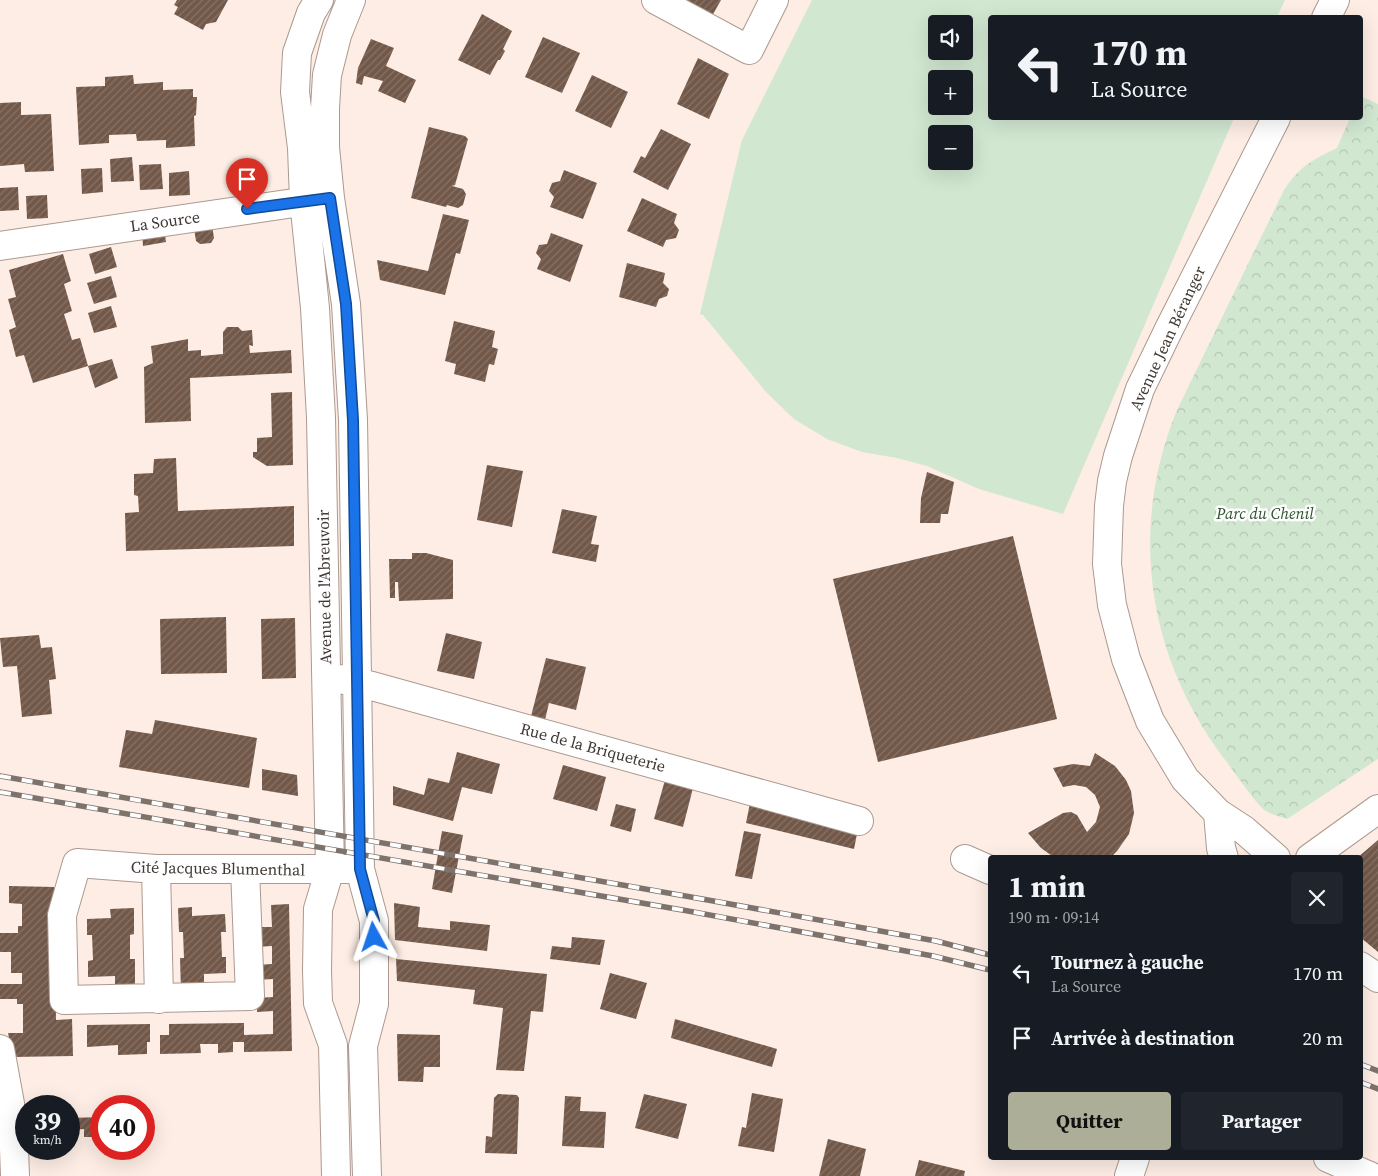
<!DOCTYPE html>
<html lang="fr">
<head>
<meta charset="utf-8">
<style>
  body { margin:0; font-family:"Source Serif 4",serif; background:#20242c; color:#f1f3f6; height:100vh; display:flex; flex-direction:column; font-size:19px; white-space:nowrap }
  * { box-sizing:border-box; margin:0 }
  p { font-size:16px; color:#9ea1a6 }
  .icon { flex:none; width:28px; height:28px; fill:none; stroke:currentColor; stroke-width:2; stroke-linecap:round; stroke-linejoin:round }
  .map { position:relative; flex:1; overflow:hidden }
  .details { position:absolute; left:988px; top:855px; width:375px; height:305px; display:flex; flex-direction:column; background:#171b24; border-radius:5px; box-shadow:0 5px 20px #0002 }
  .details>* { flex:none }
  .guide { position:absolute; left:988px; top:15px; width:375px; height:105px; border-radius:5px; box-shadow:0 5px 20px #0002; background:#171b24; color:#f1f3f6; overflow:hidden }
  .controls { position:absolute; left:928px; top:15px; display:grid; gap:10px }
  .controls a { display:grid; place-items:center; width:45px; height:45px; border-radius:5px; background:#171b24; box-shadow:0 5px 20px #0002; font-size:25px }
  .speed { position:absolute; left:15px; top:1095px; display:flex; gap:10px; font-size:25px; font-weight:700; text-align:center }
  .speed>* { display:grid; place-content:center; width:65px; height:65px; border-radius:50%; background:#171b24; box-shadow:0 5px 20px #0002; line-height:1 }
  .speed small { font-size:12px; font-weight:400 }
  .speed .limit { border:8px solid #d22; background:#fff; color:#111 }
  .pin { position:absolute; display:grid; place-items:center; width:42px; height:42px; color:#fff; margin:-51px -21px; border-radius:50% 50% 50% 0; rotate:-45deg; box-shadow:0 0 5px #0007 }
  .pin .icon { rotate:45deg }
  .me { position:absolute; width:55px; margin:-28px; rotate:355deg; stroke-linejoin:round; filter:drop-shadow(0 0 4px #0008) }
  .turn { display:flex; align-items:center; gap:18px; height:105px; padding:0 20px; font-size:22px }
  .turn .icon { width:65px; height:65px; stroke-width:2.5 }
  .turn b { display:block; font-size:35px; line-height:42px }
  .round { display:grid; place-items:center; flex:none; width:52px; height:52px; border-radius:5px; background:#20242c }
  .headline { display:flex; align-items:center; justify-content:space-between; height:85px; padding:0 20px }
  h1 { font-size:30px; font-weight:700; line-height:38px }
  .primary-button { display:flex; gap:10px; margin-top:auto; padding:10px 20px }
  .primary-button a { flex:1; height:58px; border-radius:5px; background:#acae98; color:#111; font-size:20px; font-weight:700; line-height:58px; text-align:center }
  .primary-button a+a { background:#20242c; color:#f1f3f6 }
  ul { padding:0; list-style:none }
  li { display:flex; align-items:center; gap:15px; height:65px; padding:0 20px }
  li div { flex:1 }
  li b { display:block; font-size:19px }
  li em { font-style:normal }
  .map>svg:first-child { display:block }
  .grass { fill:#d1e7d0; fill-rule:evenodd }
  .park { fill:url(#park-crowns) }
  .building { fill:url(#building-hatch) }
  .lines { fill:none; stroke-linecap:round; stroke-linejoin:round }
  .minor-casing { stroke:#ac998f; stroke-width:30 }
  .minor { stroke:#fff; stroke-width:28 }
  .rail-casing { stroke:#7d726c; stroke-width:5.5 }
  .rail { stroke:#fefefe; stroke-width:4; stroke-dasharray:11; stroke-linecap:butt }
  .route-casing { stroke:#114b97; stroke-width:12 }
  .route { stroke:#1a73e8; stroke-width:9 }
  .labels { text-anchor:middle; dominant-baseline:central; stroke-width:5; stroke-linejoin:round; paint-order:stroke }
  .street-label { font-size:16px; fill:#403834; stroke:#fefefe }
  .park-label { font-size:16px; font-style:italic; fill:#2f532f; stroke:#fefefe }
</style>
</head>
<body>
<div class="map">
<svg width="1378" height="1176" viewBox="0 0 1378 1176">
  <defs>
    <pattern id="park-crowns" width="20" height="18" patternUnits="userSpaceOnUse" patternTransform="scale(1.25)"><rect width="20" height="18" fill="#d1e7d0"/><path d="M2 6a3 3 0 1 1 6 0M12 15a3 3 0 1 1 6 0" fill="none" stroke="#b4c7b3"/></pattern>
    <pattern id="building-hatch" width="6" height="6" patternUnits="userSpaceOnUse" patternTransform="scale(1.25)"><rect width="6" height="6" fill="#725849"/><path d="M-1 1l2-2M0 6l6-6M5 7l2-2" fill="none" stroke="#877367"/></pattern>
  </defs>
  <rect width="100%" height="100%" fill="#fdede4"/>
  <!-- grass -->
  <path class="grass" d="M812,0H1285L1277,17L990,18V118H1234L1063,514L979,489L927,466L897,458L862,452L827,439L794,419L766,392L703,315L700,314L742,140ZM936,24H964V51H936ZM936,79H964V106H936ZM936,134H964V161H936Z"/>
  <!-- park -->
  <path class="park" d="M1360,96L1378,104V759L1287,819C1280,816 1272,815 1266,811C1258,807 1233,770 1226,761C1147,658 1128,530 1177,410L1284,190C1300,166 1312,160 1337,148L1350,118H1360Z"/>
  <!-- building -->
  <path class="building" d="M177,0H228L216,22L206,24L203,30L174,14L178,7L174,5Z
    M682,0H721L712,16Z
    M482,14L512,31L503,49L505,51L500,60H498L490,75L458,60Z
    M543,37L580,53L562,93L525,77Z
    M371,39L394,48L386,66L416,80L405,103L378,91L383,81L364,76L362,85L356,83L358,68Z
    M698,58L729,74L709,119L677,104Z
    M133,75L134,84L163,82V90L193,89V97H197L196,115L194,116L195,146L166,148V140L137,141L136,134L109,135V143L79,145L76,87L105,86V77Z
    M592,75L628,92L611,128L575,111Z
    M21,102V115L51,114L54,171L25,172L24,164L0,166V103Z
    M429,127L465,136L468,139L455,185L452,186L463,189L466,194L463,205L458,208L447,205L446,207L411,198Z
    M661,129L691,144L668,190L633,172L641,156L645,158Z
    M132,157L134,181L111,182L110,159Z
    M161,164L163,189L140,190L139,165Z
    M102,168L103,192L82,194L81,169Z
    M564,170L597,183L583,219L550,207L554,197L549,191L552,183L560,181Z
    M189,171L190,195L169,196V173Z
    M18,187L19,210L0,211V188Z
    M47,195L48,218L27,219L26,196Z
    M642,198L677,214L674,223L679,230L676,238L666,240L663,247L627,231Z
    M443,214L469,220L460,254L456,253L445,295L380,280L377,260L428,271Z
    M211,219L214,238L211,243L200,244L196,241L193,222Z
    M164,227L166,242L143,246L142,230Z
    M551,233L583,245L570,282L537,269L541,259L536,253L539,245L547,244Z
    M111,247L117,267L95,274L89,254Z
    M63,254L71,281L64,284L72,311L64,314L72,340L80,338L88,366L112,359L118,378L95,388L88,366L33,383L24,355L16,357L9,330L16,327L8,299L16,297L9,270Z
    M627,263L665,273L663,283L669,289L667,296L659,299L656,307L619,297Z
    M111,276L117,297L94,304L87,283Z
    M111,306L117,327L94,333L88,313Z
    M454,321L495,331L492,347L498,349L494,365L489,364L485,382L454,374L456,364L445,361Z
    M227,327H238L242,331L252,330L253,346L249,345L250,353L291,350L292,373L190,378L191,421L145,423L144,367L153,363L151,346L188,339V351L201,350V356L223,354V332Z
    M292,392L293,465L267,466L253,457V452H257V438L272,437L271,393Z
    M176,458L178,511L294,506V546L126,551L125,513L139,512L138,496L134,495V474L153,473L154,459Z
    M487,465L523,471L512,527L477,520Z
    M927,472L954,482L948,514H941L940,523H920L921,498Z
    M562,509L597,516L591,544L599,545L596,562L552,553Z
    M1013,536L1057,719L878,762L833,579Z
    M412,553H426L453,560V599L399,601L398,582H395V598H390L389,559H412Z
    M226,617L227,673L161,674L160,619Z
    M295,618L296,678L262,679L261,619Z
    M446,633L482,642L474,679L437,671Z
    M39,635L41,648L52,647L56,679L49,680L52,714L22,717L17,666L3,667L0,638Z
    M546,658L586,667L576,710L549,703L544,724L530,720Z
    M155,720L257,738L249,788L119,767L126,730L152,734Z
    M457,752L500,764L492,794L462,787L453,821L393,805V786L424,795L428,778L449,783Z
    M1095,753L1115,766L1126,780L1131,791L1134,813L1129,834L1117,851L1110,858H1100L1098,855L1092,858H1055L1041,848L1028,833L1063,813L1071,812L1077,815L1087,832L1096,822L1100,807L1095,795L1086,787L1074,785L1063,787L1053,768L1073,764L1090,766Z
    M563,765L606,777L597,811L553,799Z
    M262,769L297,775L298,796L262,790Z
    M665,780L693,788L683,827L654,819Z
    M750,803L858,829L854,849L746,823Z
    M616,804L636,809L631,832L610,826Z
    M442,831L463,835L452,893L432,889Z
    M744,831L761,834L752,879L735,876Z
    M1378,840V952L1360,937V858H1357Z
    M9,886L54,887L56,1020L72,1019L73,1056L13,1057L8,1033H23V1004H17V999H0V984H22V973H11V952H0V933H18V926H22V904L9,903Z
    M394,903L420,907L418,927L450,930V921L490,925L487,951L395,940Z
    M289,904L292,1051L244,1052V1042H233V1052L218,1053V1044H200L201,1053L160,1054V1035H169V1024L244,1023V1035L273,1034V1011L257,1012V998L273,997V979L256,980V965L272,964V946L256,947L255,927H272L271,905Z
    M192,907V916L225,914L226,932H221L222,957H226V973L204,974V991H181L180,958H184L183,932H179L178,908Z
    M134,908V934L130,935V959H135V985L115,986V976L88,977V961L93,960L92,935H87V919L111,918L110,909Z
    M572,937L605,940L600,965L550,959L552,946L571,948Z
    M396,959L547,974L543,1012L531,1011L524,1071L496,1070L503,1008L473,1004L475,990L397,981Z
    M610,973L647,983L636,1019L600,1009Z
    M675,1019L777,1049L772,1067L671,1038Z
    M150,1024V1042H147V1054L118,1055V1045L87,1047V1025Z
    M397,1034L440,1035V1067H424L423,1082L398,1081Z
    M752,1093L783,1099L774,1152L738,1146L742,1127L746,1128Z
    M498,1094L517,1095L519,1098L517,1154L485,1153L486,1136L492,1137L494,1098Z
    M644,1094L687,1104L678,1139L635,1128Z
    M565,1096L581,1097L580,1111L606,1112L604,1148L562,1146Z
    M101,1117V1137H84V1129L69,1130V1118Z
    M828,1139L866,1149L860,1176H819Z
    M919,1160L965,1171L964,1176H915Z"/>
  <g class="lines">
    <!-- minor casing -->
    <g class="minor-casing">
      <path id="minor" d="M319,0L311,13L297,53L295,92L302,148L304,200L315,308L321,418L330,869L318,909L317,971L318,1003L333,1045L336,1176
        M351,0L337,35L327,75L325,108V147L330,198L346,304L353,420L360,869L374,921V1004L363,1046L367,1176
        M656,0L749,50L774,0
        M1326,18L1335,0
        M0,246L321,199
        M340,679L372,686L859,821
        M1218,813L1221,848L1224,858
        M1276,858L1244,830L1218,813L1185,779L1150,721L1126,659L1112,605L1107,564L1109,506L1112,481L1118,456L1140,389L1169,329L1276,118
        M1310,858L1378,809
        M965,859L990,870
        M156,869L159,999
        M245,869L250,996L64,1000L62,915L77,863L156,869H348
        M1360,966L1378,978
        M0,1049L13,1120L15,1176
        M1328,1158L1370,1176
        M1129,1176L1135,1158"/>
    </g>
    <!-- minor -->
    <use href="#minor" class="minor"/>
    <!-- rail casing -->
    <g class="rail-casing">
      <path id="rail" d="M0,776L691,897L936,941L990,955
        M0,792L688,911L933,956L990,970
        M1360,1064L1378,1071
        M1360,1082L1378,1089"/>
    </g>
    <!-- rail -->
    <use href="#rail" class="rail"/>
  </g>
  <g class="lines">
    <!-- route casing -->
    <g class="route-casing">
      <path id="route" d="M247,209L330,198L346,304L353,420L360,869L374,921V937"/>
    </g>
    <!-- route -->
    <use href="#route" class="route"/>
  </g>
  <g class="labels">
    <!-- street labels -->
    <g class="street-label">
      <text transform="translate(165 221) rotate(-8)">La Source</text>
      <text transform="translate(1167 338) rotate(-65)">Avenue Jean Béranger</text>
      <text transform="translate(324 587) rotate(-91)">Avenue de l'Abreuvoir</text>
      <text transform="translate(593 747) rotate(15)">Rue de la Briqueterie</text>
      <text transform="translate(218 868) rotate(1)">Cité Jacques Blumenthal</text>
    </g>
    <!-- park labels -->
    <g class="park-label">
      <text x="1265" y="513">Parc du Chenil</text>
    </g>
  </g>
</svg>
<div class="controls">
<a><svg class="icon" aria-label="sound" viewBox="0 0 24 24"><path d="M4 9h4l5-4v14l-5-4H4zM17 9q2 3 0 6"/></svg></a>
<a>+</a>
<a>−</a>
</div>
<div class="speed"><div>39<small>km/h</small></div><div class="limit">40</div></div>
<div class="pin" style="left:247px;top:209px;background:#d93025"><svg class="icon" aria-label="arrive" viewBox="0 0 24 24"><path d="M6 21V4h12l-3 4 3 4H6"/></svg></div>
<svg class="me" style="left:374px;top:937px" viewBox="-20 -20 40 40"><path d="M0-17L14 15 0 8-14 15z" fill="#1a73e8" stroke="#fff" stroke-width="4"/></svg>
<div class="guide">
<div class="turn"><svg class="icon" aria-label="left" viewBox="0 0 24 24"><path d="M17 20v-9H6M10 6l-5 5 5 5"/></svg><div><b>170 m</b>La Source</div></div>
</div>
<section class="details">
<div class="headline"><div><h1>1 min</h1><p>190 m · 09:14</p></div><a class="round"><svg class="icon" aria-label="close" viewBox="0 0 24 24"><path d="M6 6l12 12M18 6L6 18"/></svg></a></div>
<ul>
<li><svg class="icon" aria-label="left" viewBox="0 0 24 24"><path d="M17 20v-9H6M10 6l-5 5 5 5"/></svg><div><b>Tournez à gauche</b><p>La Source</p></div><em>170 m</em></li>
<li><svg class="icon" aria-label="arrive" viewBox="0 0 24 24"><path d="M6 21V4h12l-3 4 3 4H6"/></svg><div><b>Arrivée à destination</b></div><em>20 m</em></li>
</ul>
<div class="primary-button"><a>Quitter</a><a>Partager</a></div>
</section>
</div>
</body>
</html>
